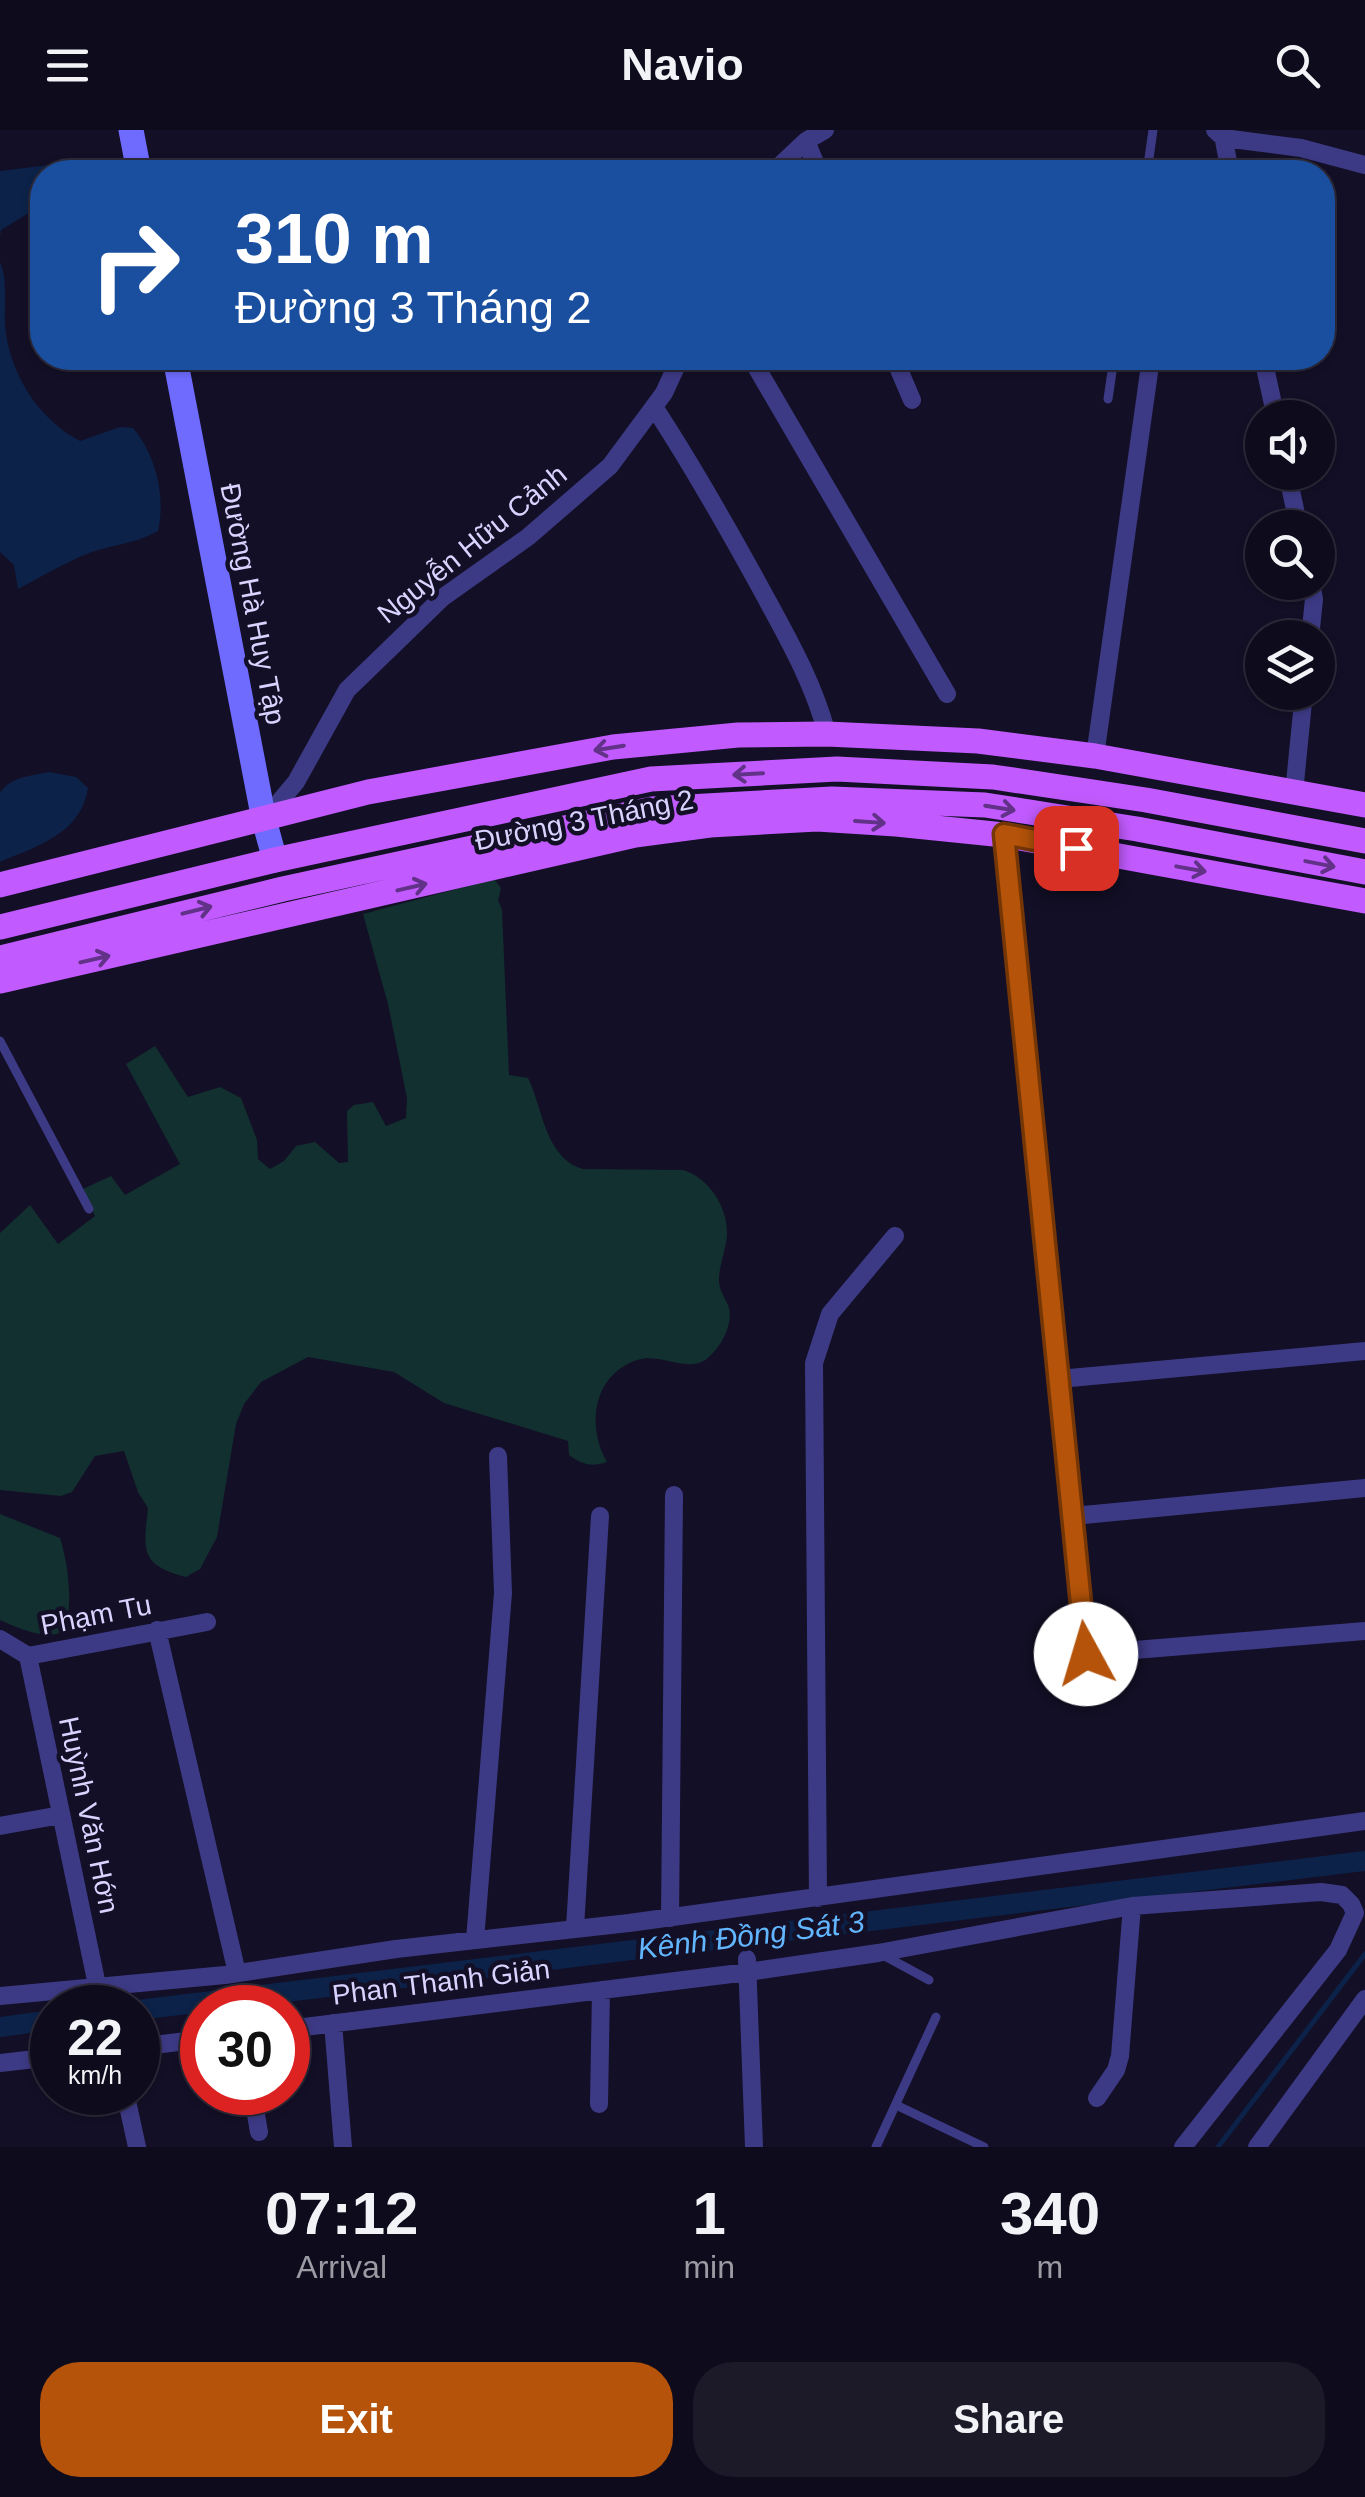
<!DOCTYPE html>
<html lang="en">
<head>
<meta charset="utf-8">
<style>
  body { margin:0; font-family:Arial,sans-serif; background:#1c1929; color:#f1f3f6; height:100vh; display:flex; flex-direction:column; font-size:38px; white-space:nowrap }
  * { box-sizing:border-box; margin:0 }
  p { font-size:32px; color:#9b9ba3 }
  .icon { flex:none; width:55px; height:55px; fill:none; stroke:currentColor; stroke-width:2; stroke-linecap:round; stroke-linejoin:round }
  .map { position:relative; height:2017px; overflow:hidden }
  .drawer { display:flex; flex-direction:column; background:#0e0b1c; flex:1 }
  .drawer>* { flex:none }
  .top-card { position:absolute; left:30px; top:30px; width:1305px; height:210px; border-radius:40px; box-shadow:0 2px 8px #0004,0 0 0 2px #2e2b3b; background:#1a4fa0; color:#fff; overflow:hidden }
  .tools { position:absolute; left:1245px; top:270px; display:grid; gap:20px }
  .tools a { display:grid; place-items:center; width:90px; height:90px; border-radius:50%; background:#0e0b1c; box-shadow:0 2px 8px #0004,0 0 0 2px #2e2b3b; font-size:50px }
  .speed { position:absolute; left:30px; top:1855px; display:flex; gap:20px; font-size:50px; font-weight:700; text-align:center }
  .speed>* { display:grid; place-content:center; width:130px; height:130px; border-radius:50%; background:#0e0b1c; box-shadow:0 2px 8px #0004,0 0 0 2px #2e2b3b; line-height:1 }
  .speed small { font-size:25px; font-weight:400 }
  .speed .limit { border:15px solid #d22; background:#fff; color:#111 }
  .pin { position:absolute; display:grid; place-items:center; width:85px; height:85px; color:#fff; margin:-42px; border-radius:20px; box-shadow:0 5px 15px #0006 }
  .me { position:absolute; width:110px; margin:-55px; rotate:354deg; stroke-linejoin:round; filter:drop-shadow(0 0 8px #0008) }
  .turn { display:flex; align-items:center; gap:35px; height:210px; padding:0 40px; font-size:45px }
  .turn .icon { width:130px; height:130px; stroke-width:2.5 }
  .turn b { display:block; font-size:70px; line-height:85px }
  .eta { display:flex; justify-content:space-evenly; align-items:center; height:170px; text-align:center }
  .eta b { font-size:60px; font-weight:700; line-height:70px }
  .primary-button { display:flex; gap:20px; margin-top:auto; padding:20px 40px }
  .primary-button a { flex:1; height:115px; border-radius:40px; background:#b45309; color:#fff; font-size:40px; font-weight:700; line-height:115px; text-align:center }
  .primary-button a+a { background:#1c1929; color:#f1f3f6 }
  header { display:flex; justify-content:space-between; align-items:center; height:130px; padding:0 40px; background:#0e0b1c; font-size:45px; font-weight:700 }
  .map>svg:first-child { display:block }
  .green { fill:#12302f }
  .water { fill:#0c2248 }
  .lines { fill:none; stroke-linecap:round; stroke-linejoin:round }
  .stream { stroke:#0c2248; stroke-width:5 }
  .canal { stroke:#0c2248; stroke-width:20 }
  .lane { stroke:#3d3a85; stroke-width:9 }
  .street { stroke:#3d3a85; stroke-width:18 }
  .secondary { stroke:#6f6bff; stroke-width:25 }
  .primary { stroke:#c25bff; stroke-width:25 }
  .oneway { stroke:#623188 }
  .route-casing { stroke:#753606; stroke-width:25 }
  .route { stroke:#b45309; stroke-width:18 }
  .labels { text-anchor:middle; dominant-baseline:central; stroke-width:9; stroke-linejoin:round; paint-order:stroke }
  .street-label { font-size:28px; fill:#d9d4ff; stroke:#130f26 }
  .water-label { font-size:30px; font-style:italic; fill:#62b6ff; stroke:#130f26 }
</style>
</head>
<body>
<header><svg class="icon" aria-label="menu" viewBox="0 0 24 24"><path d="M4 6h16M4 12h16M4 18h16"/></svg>Navio<svg class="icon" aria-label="search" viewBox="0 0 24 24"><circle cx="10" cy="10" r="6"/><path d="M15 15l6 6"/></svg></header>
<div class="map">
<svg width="1365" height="2017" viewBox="0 0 1365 2017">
  <rect width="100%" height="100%" fill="#130f26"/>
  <!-- green -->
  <path class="green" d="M494,749L501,758L498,770L502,780L509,945L528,948C543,978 545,1028 583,1039L683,1040C709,1048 728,1077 727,1105C726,1120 719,1135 719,1150C719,1162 726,1168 729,1178C733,1194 722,1215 710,1226C690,1246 662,1222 637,1230C593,1245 586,1296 607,1332C591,1337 583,1335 569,1325L568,1311L444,1273L394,1242L308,1227L261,1252L244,1274L236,1294L217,1407L200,1439L186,1447C138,1435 144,1418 148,1378L138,1362L124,1321L95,1326L72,1362L61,1366L0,1360V1103L30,1075L58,1114L95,1086L83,1059L111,1046L125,1065L180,1034L126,934L155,916L188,967L220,957L241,968L257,1010L258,1029L270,1039L284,1031L296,1016L315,1012L339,1033L348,1032L347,981L354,975L373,972L386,996L406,988L407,968L388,874L363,784Z
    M0,1384L60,1408C69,1437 72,1470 66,1500C48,1512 18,1498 0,1490Z"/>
  <!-- water -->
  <path class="water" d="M106,28L99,42H42V75L1,100L0,107V41Z
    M0,132C8,152 4,174 5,195C9,243 38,289 80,311L120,297L133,298C156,325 166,367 158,401C131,416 109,414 82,426C61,435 39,448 18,459L14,435L0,422Z
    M49,642L76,647L88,658C81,704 37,716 0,732V663C11,646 31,646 49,642Z"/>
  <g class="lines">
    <!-- stream -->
    <path class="stream" d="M1218,2017L1365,1824"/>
    <!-- canal -->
    <path class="canal" d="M138,1880L1365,1731
      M0,1897L52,1890"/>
    <!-- lane -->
    <path class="lane" d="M1147,42L1153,0
      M1108,269L1114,228
      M0,911L89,1079
      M883,1825L929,1850
      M896,1975L984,2017
      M876,2017L936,1887"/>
    <!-- street -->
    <path class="street" d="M1215,0L1224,8L1301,18L1365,35
      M1222,0L1230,42
      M806,11L819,42
      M773,42L806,11L825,0
      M751,228L947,564
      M894,228L912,270
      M1263,228L1276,288
      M654,277C692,335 726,395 760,457C786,505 813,551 827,604
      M1287,342L1299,398
      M1310,508L1314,469L1311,452
      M1095,626L1151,228
      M1294,663L1304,562
      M264,690L296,652L347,560L442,468L528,407L610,336L664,263L680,228
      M1004,705L1086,1524L1365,1501
      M1059,1249L1365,1221
      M1073,1386L1365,1358
      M157,1500L237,1843
      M0,1509L28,1526L207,1492
      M28,1526L97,1855
      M0,1696L61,1685
      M818,1768L814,1233L830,1184L895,1106
      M670,1788L674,1365
      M575,1798L600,1386
      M475,1810L503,1463L498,1326
      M747,1829L754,2017
      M0,1866L225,1845L396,1819L629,1793L1365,1691
      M333,1893L343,2017
      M288,1899L748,1842L878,1823L1132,1776L1321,1762L1342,1765L1351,1774L1355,1783L1338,1820L1183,2017
      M138,1917L202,1909
      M0,1933L52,1927
      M125,1962L137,2017
      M252,1962L259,2002
      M1097,1968L1116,1940L1120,1926L1132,1776
      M599,1974L601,1860
      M1257,2017L1365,1869"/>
    <!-- secondary -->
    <path class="secondary" d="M131,0L139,42
      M175,228L264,690L275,730"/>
    <!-- primary -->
    <path class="primary" d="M0,755L368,662L613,617L738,605L827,604L978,611L1095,626L1365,675
      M0,797L275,730L651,649L837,639L993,647L1146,670L1365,711
      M0,828L283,759L652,679L832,669L985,675L1137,699L1365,742
      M0,851L635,705L710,695L817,689L896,694L1004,705L1365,771"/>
  </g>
  <!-- one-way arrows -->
  <defs><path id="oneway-shaft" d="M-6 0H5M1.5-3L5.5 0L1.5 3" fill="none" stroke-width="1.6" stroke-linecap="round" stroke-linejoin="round" transform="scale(2.5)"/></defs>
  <g class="oneway">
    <use href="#oneway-shaft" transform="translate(609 618) rotate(171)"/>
    <use href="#oneway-shaft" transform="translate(748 644) rotate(177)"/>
    <use href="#oneway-shaft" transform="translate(1000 678) rotate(9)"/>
    <use href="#oneway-shaft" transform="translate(870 692) rotate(4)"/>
    <use href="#oneway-shaft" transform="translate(1320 734) rotate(11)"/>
    <use href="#oneway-shaft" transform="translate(1191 739) rotate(10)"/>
    <use href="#oneway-shaft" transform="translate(412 757) rotate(-13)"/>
    <use href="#oneway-shaft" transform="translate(197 780) rotate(-14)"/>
    <use href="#oneway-shaft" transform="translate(95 829) rotate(-13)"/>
  </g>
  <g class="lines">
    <!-- route casing -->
    <g class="route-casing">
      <path id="route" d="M1076,718L1004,704L1086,1524"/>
    </g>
    <!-- route -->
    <use href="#route" class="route"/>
  </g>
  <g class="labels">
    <!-- street labels -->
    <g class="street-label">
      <text transform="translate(472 414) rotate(-39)">Nguyễn Hữu Cảnh</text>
      <text transform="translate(253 474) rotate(79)">Đường Hà Huy Tập</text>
      <text transform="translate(584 690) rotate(-11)">Đường 3 Tháng 2</text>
      <text transform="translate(96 1485) rotate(-11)">Phạm Tu</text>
      <text transform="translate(89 1685) rotate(78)">Huỳnh Văn Hớn</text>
      <text transform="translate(441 1852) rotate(-7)">Phan Thanh Giản</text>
    </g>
    <!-- water labels -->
    <g class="water-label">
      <text transform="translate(751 1805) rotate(-7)">Kênh Đồng Sát 3</text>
    </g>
  </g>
</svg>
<div class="tools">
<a><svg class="icon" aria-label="sound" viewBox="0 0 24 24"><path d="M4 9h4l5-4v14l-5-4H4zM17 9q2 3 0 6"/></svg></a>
<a><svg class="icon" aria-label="search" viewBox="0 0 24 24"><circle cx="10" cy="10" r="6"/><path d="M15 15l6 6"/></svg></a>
<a><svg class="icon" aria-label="layers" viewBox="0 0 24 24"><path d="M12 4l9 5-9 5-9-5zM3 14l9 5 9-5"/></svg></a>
</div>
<div class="speed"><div>22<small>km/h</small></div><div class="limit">30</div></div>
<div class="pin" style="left:1076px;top:718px;background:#d93025"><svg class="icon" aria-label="arrive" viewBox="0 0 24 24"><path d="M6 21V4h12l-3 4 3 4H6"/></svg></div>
<svg class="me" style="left:1086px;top:1524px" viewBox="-20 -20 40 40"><circle r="19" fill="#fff"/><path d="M0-13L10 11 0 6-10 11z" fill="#b45309"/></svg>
<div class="top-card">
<div class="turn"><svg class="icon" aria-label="right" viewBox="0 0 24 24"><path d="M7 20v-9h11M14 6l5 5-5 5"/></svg><div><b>310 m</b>Đường 3 Tháng 2</div></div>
</div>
</div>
<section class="drawer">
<div class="eta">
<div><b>07:12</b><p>Arrival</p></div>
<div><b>1</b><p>min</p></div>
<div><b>340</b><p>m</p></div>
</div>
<div class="primary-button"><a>Exit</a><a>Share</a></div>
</section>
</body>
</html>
